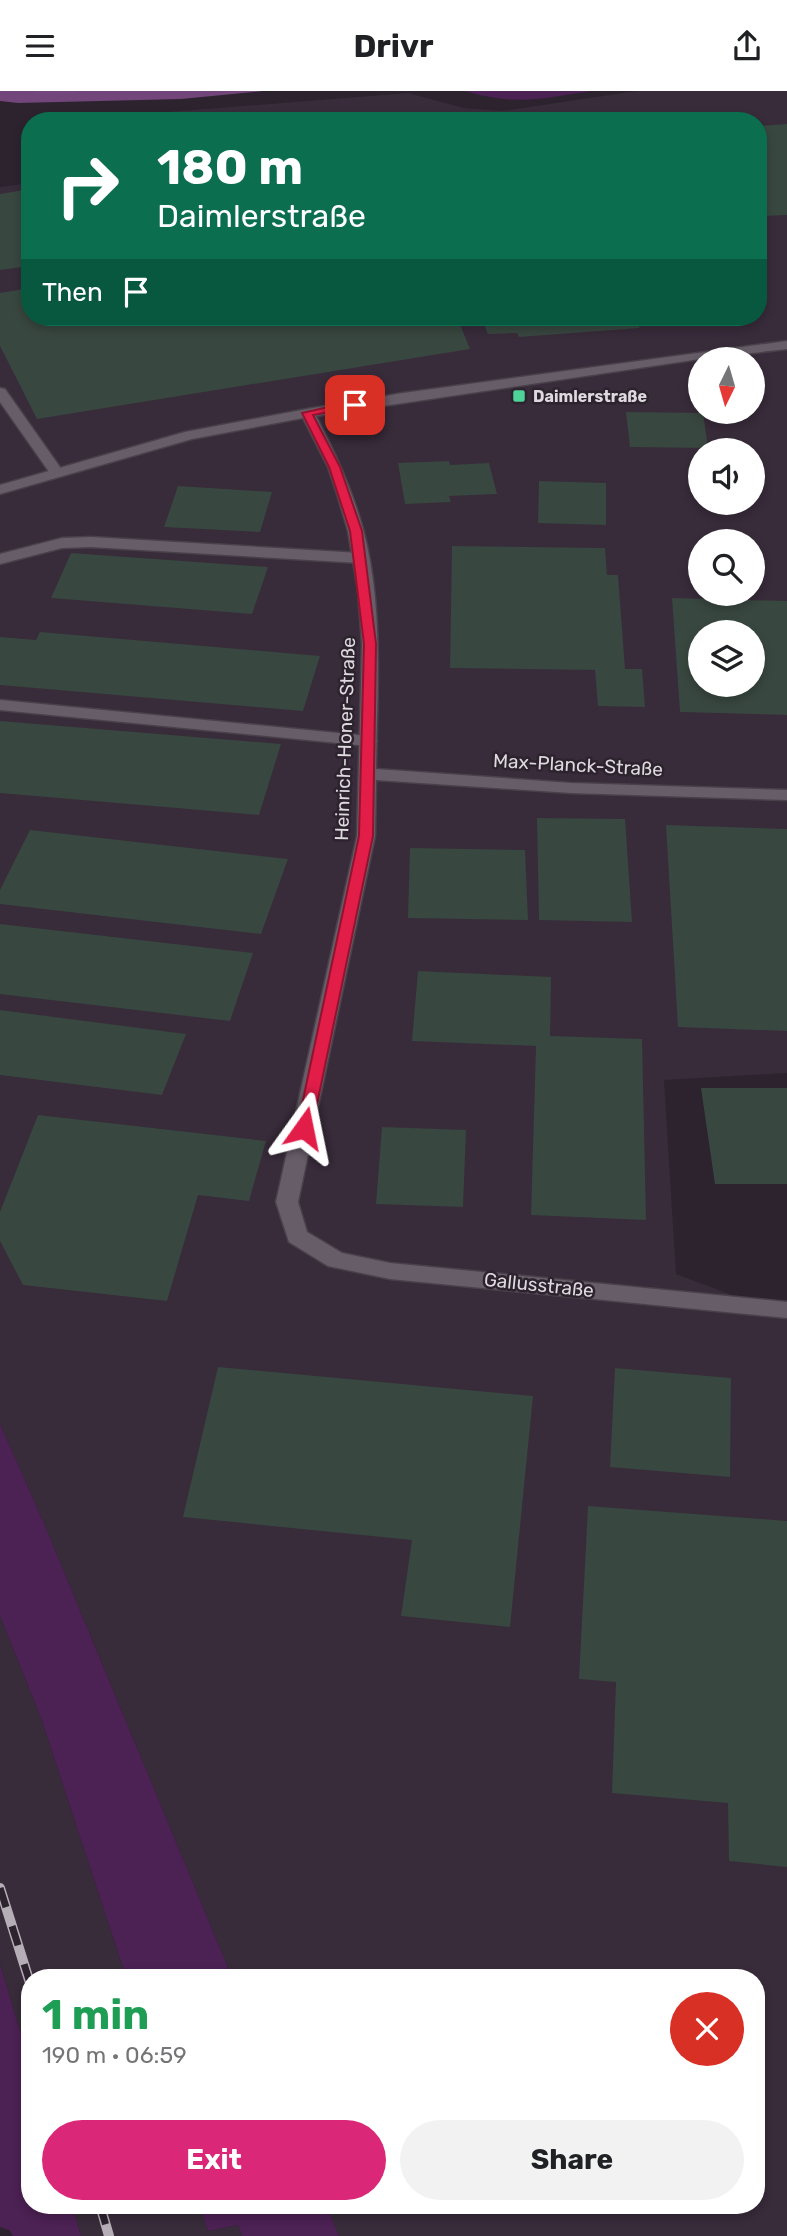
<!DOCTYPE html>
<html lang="en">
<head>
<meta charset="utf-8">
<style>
  body { margin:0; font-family:Rubik,sans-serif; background:#f2f2f2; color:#202124; height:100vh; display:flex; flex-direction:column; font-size:26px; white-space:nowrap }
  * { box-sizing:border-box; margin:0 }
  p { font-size:23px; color:#757577 }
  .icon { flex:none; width:38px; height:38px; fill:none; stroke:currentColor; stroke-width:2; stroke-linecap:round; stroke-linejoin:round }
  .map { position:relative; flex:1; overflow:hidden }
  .panel { position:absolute; left:21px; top:1878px; width:744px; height:245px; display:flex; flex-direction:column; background:#fff; border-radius:28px; box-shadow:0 4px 10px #0003 }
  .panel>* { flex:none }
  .banner { position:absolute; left:21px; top:21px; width:746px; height:214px; border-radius:28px; box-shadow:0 4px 10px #0003; background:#0b6e4f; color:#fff; overflow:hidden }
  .needle { width:46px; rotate:185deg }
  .controls { position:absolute; left:688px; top:256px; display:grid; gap:14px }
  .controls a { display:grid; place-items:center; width:77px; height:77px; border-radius:50%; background:#fff; box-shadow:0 4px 10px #0003; font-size:35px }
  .pin { position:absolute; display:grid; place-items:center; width:60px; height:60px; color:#fff; margin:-30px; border-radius:14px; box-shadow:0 4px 10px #0006 }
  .me { position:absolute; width:77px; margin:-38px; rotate:12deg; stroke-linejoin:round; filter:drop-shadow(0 0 5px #0008) }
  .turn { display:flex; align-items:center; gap:24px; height:147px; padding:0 21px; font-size:32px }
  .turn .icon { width:91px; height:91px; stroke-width:2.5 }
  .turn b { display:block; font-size:49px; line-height:60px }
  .then { display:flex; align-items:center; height:66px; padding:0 21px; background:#0003; gap:14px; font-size:26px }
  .round { display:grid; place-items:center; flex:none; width:74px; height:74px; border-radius:37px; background:#f2f2f2 }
  .head { display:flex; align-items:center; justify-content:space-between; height:119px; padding:0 21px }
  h1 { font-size:42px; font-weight:700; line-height:52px; color:#1e9e55 }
  .action { display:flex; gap:14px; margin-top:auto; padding:14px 21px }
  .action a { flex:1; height:80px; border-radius:42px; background:#db2777; color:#fff; font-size:28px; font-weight:700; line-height:80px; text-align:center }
  .action a+a { background:#f2f2f2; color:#202124 }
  header { display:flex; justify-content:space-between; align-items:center; height:91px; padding:0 21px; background:#fff; font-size:32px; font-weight:700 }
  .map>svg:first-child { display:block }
  .built { fill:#382b3a; fill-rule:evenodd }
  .green { fill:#4c2154 }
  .forest { fill:#72467b }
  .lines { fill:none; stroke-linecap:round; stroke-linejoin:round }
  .stream { fill:#74487e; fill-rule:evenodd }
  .building { fill:#38473f; fill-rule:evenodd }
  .service-casing { stroke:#49414a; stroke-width:3 }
  .minor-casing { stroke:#49414a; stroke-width:3 }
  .service { fill:#675d69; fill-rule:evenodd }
  .minor { fill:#675d69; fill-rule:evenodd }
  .rail-casing { stroke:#b5aeb6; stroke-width:10 }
  .rail { stroke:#2c232e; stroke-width:7; stroke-dasharray:20; stroke-linecap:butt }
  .route { fill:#e11d48; stroke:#92132f; stroke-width:2 }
  .poi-dot { fill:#4ed399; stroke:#2c232e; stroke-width:2.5 }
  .labels { text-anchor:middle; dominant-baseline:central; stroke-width:5; stroke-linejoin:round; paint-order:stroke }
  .far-poi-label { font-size:16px; font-weight:bold; fill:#ded8df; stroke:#2c232e; text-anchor:start }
  .street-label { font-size:19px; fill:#ded8df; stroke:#2c232e }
</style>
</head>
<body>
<header><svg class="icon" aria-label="menu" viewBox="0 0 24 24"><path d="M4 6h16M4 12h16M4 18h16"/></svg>Drivr<svg class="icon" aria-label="share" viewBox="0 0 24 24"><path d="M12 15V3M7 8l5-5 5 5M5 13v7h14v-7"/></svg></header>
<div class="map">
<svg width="787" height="2145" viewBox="0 0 787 2145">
  <rect width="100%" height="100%" fill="#2c232e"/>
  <!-- built -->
  <path class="built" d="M636,0H787V982L664,989L676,1183L787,1225V2145H339L326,2114H756V1886H232L43,1430L0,1333V96L30,92V226H758V30H88L91,27L408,2L464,17L503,20ZM700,268H752V320H700ZM700,359H752V411H700ZM700,450H752V502H700ZM700,541H752V593H700Z
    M0,1525L41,1627L126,1886H30V1973L0,1873Z
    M72,2114H199L208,2140L238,2134L242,2145H81Z"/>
  <!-- green -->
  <path class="green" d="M465,0H591C540,8 516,15 465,0Z
    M0,1333L43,1430L232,1886H126L41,1627L0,1525Z
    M0,1873L30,1973V2114H72L81,2145H13L9,2139L0,2136Z
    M199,2114H326L339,2145H242L238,2134L208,2140Z"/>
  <!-- forest -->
  <path class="forest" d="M0,0H263L181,8L18,12L0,10Z"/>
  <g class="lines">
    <!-- stream -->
    <path class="stream" d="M31,0H77L72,3H36Z"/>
  </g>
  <!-- building -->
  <path class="building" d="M787,33V124L762,125L758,119V35Z
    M30,98V175L0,179V103Z
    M30,197V226H457L470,258L37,328L0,255V202Z
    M481,226H633L640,237L519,246L517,242L488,243Z
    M626,321L703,322L708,357L630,356Z
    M449,370L450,374L489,372L497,403L449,405L451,411L405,413L398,372Z
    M539,390L606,392V434L538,432Z
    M178,395L272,401L260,441L164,436Z
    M452,455L605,457L607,484H618L625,578H642L645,616L598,615L595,579L450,577Z
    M71,462L268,476L252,523L51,507Z
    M672,507L787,510V624L680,621ZM700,541H752V593H700Z
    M40,541L320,565L303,620L0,594V546L36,549Z
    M0,630L281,653L259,724L0,702Z
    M537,727L625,728L632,831L539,829Z
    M666,734L787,738V940L678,936Z
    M30,739L288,768L261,843L0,813V799Z
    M410,757L525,759L528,829L408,827Z
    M0,833L253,862L230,930L0,903Z
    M418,880L551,886L550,945L642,948L646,1129L531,1124L536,955L412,950Z
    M0,919L186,943L162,1004L0,984Z
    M701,997H787V1093H715Z
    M38,1024L266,1050L249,1110L198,1104L167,1210L23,1194L0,1150V1121Z
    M382,1036L466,1039L463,1116L376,1113Z
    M218,1276L533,1305L510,1536L401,1525L412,1449L183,1426Z
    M615,1277L731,1287L730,1386L610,1376Z
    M588,1415L787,1430V1776L729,1770L728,1712L612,1702L616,1591L579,1588Z"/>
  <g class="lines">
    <!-- service casing -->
    <g class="service-casing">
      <path id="service" d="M0,297L5,298L62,379L64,382L62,385H52L0,311Z
        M91,446L360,462L368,467L360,472L91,456L62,457L0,473V463L62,447Z
        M0,609L368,645L377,650L368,655L0,619Z"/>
    </g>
    <!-- minor casing -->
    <g class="minor-casing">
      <path id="minor" d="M787,250V258L700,268L316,325C335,362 352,398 363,438C384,516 377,599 376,678L571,692L787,699V709L571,702L376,689L375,745L298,1111L307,1141L342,1162L390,1172L787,1211V1227L390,1188L328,1175L289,1151L276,1111L357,745L362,553L358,500L348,440L337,403L328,376L303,327L192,348L0,403V394L185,341L307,318L403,302Z"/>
    </g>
    <!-- service -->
    <use href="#service" class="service"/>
    <!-- minor -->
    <use href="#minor" class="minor"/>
    <!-- rail casing -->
    <g class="rail-casing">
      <path id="rail" d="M0,1797L30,1892
        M100,2114L109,2145"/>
    </g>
    <!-- rail -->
    <use href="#rail" class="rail"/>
  </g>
  <!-- route -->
  <path class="route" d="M355,310L359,311V316L313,324L340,376L362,440L376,553L373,745L312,1037L304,1043L297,1037L359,745L364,553L350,440L329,376L302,322Z"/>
  <!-- markers -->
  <rect class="poi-dot" x="512" y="298" width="14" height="14" rx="3.5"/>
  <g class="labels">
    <!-- far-poi labels -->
    <g class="far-poi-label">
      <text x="533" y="305">Daimlerstraße</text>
    </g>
    <!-- street labels -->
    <g class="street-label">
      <text transform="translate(345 648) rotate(-88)">Heinrich-Honer-Straße</text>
      <text transform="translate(578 674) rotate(3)">Max-Planck-Straße</text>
      <text transform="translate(539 1194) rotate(6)">Gallusstraße</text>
    </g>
  </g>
</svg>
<div class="controls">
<a><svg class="needle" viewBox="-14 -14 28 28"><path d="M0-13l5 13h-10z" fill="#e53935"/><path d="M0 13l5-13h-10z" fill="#757577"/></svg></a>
<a><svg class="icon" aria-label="sound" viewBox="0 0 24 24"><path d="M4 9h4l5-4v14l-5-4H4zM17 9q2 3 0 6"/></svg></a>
<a><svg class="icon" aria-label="search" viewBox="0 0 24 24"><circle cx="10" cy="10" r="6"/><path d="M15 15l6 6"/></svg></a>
<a><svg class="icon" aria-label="layers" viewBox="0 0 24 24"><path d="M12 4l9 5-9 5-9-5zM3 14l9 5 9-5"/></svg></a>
</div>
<div class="pin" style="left:355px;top:314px;background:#d93025"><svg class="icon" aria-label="arrive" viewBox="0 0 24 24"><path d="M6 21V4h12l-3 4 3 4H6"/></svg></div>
<svg class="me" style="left:304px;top:1037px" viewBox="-20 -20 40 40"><path d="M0-17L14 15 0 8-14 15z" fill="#e11d48" stroke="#fff" stroke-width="4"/></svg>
<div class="banner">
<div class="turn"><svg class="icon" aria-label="right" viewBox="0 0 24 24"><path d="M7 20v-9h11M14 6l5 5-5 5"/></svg><div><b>180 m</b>Daimlerstraße</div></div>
<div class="then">Then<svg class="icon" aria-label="arrive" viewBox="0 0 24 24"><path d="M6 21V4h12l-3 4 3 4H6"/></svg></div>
</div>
<section class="panel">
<div class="head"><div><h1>1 min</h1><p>190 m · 06:59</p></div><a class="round" style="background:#d93025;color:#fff"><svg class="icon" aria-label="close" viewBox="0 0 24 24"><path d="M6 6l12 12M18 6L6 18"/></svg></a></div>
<div class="action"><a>Exit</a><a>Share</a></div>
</section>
</div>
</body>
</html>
